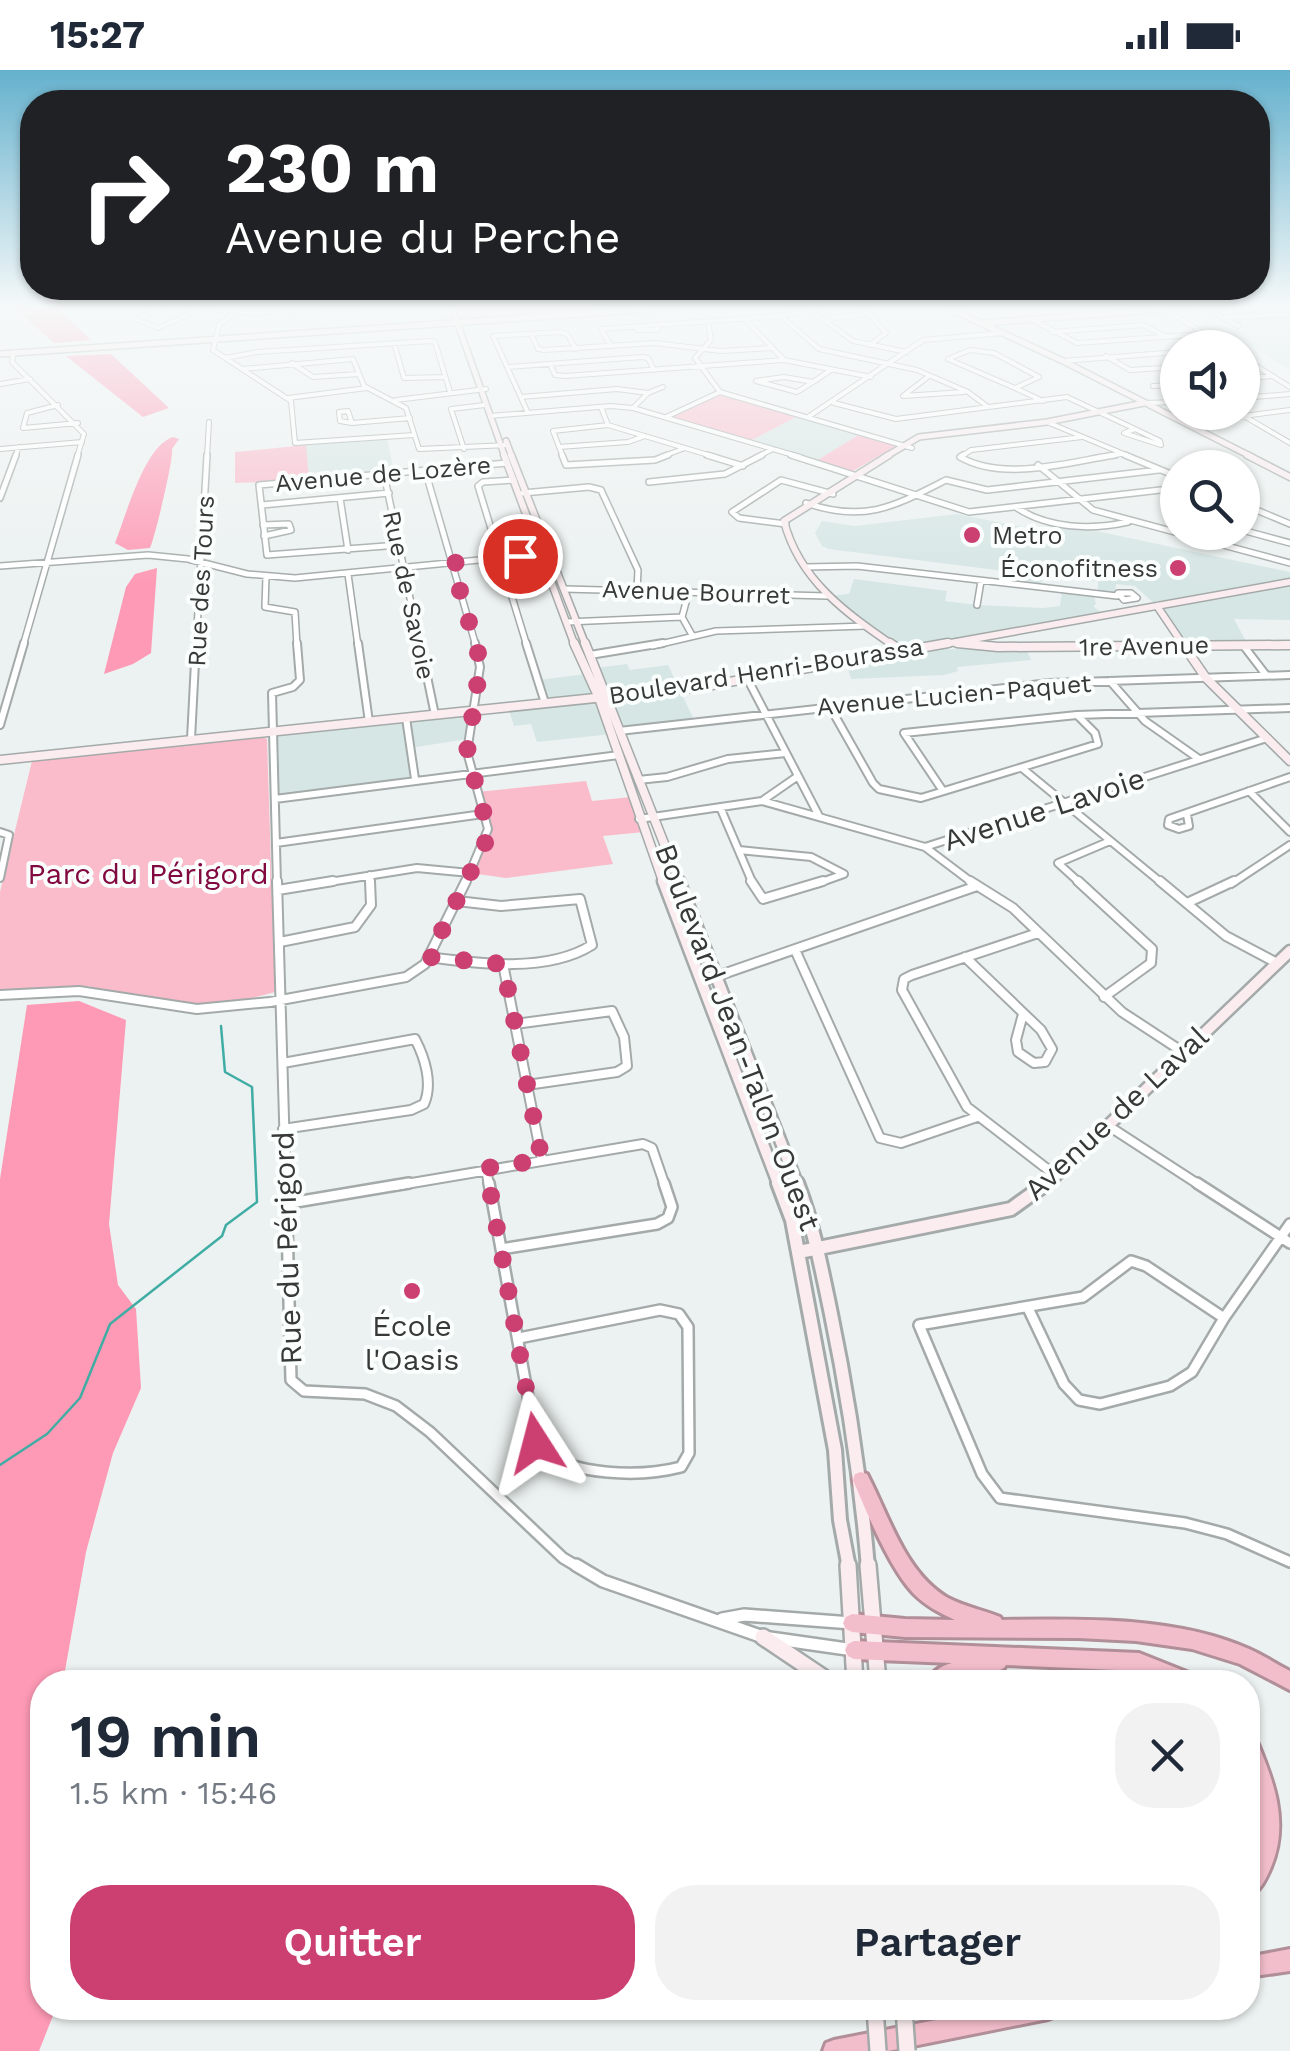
<!DOCTYPE html>
<html lang="fr">
<head>
<meta charset="utf-8">
<style>
  body { margin:0; font-family:"Work Sans",sans-serif; background:#f2f2f3; color:#1f2937; height:100vh; display:flex; flex-direction:column; font-size:38px; white-space:nowrap }
  * { box-sizing:border-box; margin:0 }
  p { font-size:32px; color:#747a83 }
  .icon { flex:none; width:55px; height:55px; fill:none; stroke:currentColor; stroke-width:2; stroke-linecap:round; stroke-linejoin:round }
  .map { position:relative; flex:1; overflow:hidden }
  .drawer { position:absolute; left:30px; top:1600px; width:1230px; height:350px; display:flex; flex-direction:column; background:#fff; border-radius:40px; box-shadow:0 2px 8px #0004 }
  .drawer>* { flex:none }
  .banner { position:absolute; left:20px; top:20px; width:1250px; height:210px; border-radius:40px; box-shadow:0 2px 8px #0004; background:#202124; color:#fff; overflow:hidden }
  .fabs { position:absolute; left:1160px; top:260px; display:grid; gap:20px }
  .fabs a { display:grid; place-items:center; width:100px; height:100px; border-radius:50%; background:#fff; box-shadow:0 2px 8px #0004; font-size:50px }
  .pin { position:absolute; display:grid; place-items:center; width:85px; height:85px; color:#fff; margin:-42px; border:5px solid #fff; border-radius:50%; box-shadow:0 2px 10px #0007 }
  .me { position:absolute; width:110px; margin:-55px; rotate:351deg; stroke-linejoin:round; filter:drop-shadow(0 0 8px #0008) }
  .turn { display:flex; align-items:center; gap:35px; height:210px; padding:0 40px; font-size:45px }
  .turn .icon { width:130px; height:130px; stroke-width:2.5 }
  .turn b { display:block; font-size:70px; line-height:85px }
  .round { display:grid; place-items:center; flex:none; width:105px; height:105px; border-radius:40px; background:#f2f2f3 }
  .overview { display:flex; align-items:center; justify-content:space-between; height:170px; padding:0 40px }
  h1 { font-size:60px; font-weight:600; line-height:75px }
  .primary-button { display:flex; gap:20px; margin-top:auto; padding:20px 40px }
  .primary-button a { flex:1; height:115px; border-radius:40px; background:#cb3f71; color:#fff; font-size:40px; font-weight:600; line-height:115px; text-align:center }
  .primary-button a+a { background:#f2f2f3; color:#1f2937 }
  .status { display:flex; justify-content:space-between; align-items:center; height:70px; padding:0 50px; background:#fff; direction:ltr }
  .status svg { height:28px; fill:currentColor }
  .map>svg:first-child { display:block }
  .built { fill:#d6e6e4 }
  .green { fill:#fabccb }
  .forest { fill:#fe9ab5 }
  .lines { fill:none; stroke-linecap:round; stroke-linejoin:round }
  .stream { stroke:#40ada5; stroke-width:2.5 }
  .street-far5-casing { stroke:#a4aaa9; stroke-width:6 }
  .street-far4-casing { stroke:#a4aaa9; stroke-width:8 }
  .street-far3-casing { stroke:#a4aaa9; stroke-width:10 }
  .street-far2-casing { stroke:#a4aaa9; stroke-width:12 }
  .street-far1-casing { stroke:#a4aaa9; stroke-width:14 }
  .street-casing { stroke:#a4aaa9; stroke-width:16 }
  .secondary-far5-casing { stroke:#a4aaa9; stroke-width:8 }
  .secondary-far4-casing { stroke:#a4aaa9; stroke-width:9 }
  .secondary-far3-casing { stroke:#a4aaa9; stroke-width:11 }
  .secondary-far2-casing { stroke:#a4aaa9; stroke-width:15 }
  .secondary-far1-casing { stroke:#a4aaa9; stroke-width:18 }
  .secondary-casing { stroke:#a4aaa9; stroke-width:20 }
  .highway-casing { stroke:#b18f98; stroke-width:6 }
  .street-far5 { stroke:#fff; stroke-width:4 }
  .street-far4 { stroke:#fff; stroke-width:5 }
  .street-far3 { stroke:#fff; stroke-width:6 }
  .street-far2 { stroke:#fff; stroke-width:8 }
  .street-far1 { stroke:#fff; stroke-width:9 }
  .street { stroke:#fff; stroke-width:11 }
  .secondary-far5 { stroke:#fbecef; stroke-width:5 }
  .secondary-far4 { stroke:#fbecef; stroke-width:6 }
  .secondary-far3 { stroke:#fbecef; stroke-width:8 }
  .secondary-far2 { stroke:#fbecef; stroke-width:10 }
  .secondary-far1 { stroke:#fbecef; stroke-width:12 }
  .secondary { stroke:#fbecef; stroke-width:15 }
  .highway { fill:#f3becb; fill-rule:evenodd }
  .secondary-bridge-casing { stroke:#a4aaa9; stroke-width:20; stroke-linecap:butt }
  .secondary-bridge { stroke:#fbecef; stroke-width:15 }
  .route { stroke:#cb3f71; stroke-width:18; stroke-dasharray:0 32.4 }
  .poi-dot { fill:#cb3f71; stroke:#fafffe; stroke-width:4 }
  .labels { text-anchor:middle; dominant-baseline:central; stroke-width:8; stroke-linejoin:round; paint-order:stroke }
  .far-street-label { font-size:25px; fill:#363938; stroke:#fafffe }
  .far-poi-label { font-size:25px; fill:#363938; stroke:#fafffe; text-anchor:start }
  .street-label { font-size:30px; fill:#363938; stroke:#fafffe }
  .park-label { font-size:30px; fill:#82093f; stroke:#fafffe }
  .poi-label { font-size:30px; fill:#363938; stroke:#fafffe }
</style>
</head>
<body>
<div class="status"><b>15:27</b><svg viewBox="0 0 49 12"><path d="M0 12V9h3v3zM5 12V6h3v6zM10 12V3h3v9zM15 12V0h3v12zM26 1h20v11H26zM47 4h2v5h-2z"/></svg></div>
<div class="map">
<svg width="1290" height="1981" viewBox="0 0 1290 1981">
  <rect width="100%" height="100%" fill="#ecf2f1"/>
  <!-- built -->
  <path class="built" d="M1290,244V300L1223,258L1236,256L1223,248Z
    M800,345L860,364L816,391L748,372Z
    M387,367L394,403L309,410L305,374Z
    M957,444L1047,462L1060,455L1101,462L1290,502V550L1234,549L1248,575H1182L1157,536L1135,516L1116,514L1115,524L1098,522V511L1043,505L1041,513L1036,514L1016,512L1012,509V502L829,479L822,476L815,463L822,451L855,456Z
    M854,509L947,521L945,531L977,535L1043,538L1060,536L1062,523L1094,527L1096,534L1093,536L1104,545L913,580L1025,577L1031,590L957,597L958,601L944,605L851,609L846,591L900,581L827,526L849,524Z
    M627,594L630,600L668,595L695,652L619,661L595,598Z
    M586,604L612,664L537,672L531,654L514,656L508,637L545,633L538,610Z
    M472,641L467,669L410,678L415,709L275,729L272,661Z"/>
  <!-- green -->
  <path class="green" d="M452,238H671L460,252Z
    M720,322L800,345L748,372L666,347Z
    M860,364L898,375L853,401L816,391Z
    M306,375L309,410L235,413V382Z
    M261,666L267,669L275,922L230,934L199,935L164,933L87,916L0,921V822L32,691Z
    M586,711L592,731L631,727L644,762L603,766L613,794L506,808L470,803L487,769L477,722Z"/>
  <!-- forest -->
  <path class="forest" d="M15,238H58L91,270L54,273Z
    M111,284L169,338L143,347L66,286Z
    M173,367L179,369L172,379C174,388 155,467 150,478L128,480L115,473C126,446 144,376 173,367Z
    M157,498L151,583L133,594L104,604L126,517L135,504Z
    M79,931L126,950L109,1154L118,1215L136,1239L141,1318L113,1383L86,1482L63,1612H42V1938H56L39,1981H0V1109L27,935Z"/>
  <g class="lines">
    <!-- stream -->
    <path class="stream" d="M0,1395L47,1364L80,1328L110,1254L222,1166L226,1155L257,1132L252,1017L225,1002L221,956"/>
    <!-- street-far5 casing -->
    <g class="street-far5-casing">
      <path id="street-far5" d="M162,238L136,249L158,258L203,238
        M201,238L249,243L352,238
        M242,238L219,255L213,280L291,331L295,373L414,365
        M864,238L886,263L870,275
        M1163,238L1228,278
        M1205,238L1238,256
        M810,240L853,271L907,282
        M781,246L819,279L917,300L968,322L988,337
        M1029,248L1077,273L1205,264
        M1223,248L1290,244
        M745,249L784,290L871,307
        M829,249L869,243
        M708,252L711,270L695,288L720,322
        M637,260H658L659,255
        M1052,262L1143,255L1167,267
        M531,264L538,279L544,280L655,273L721,281L772,278
        M394,273L404,308L445,307
        M611,276L601,259L781,246L819,238
        M970,280L994,283L1039,307L1015,318L948,289Z
        M14,282L12,292L84,364L77,387
        M1106,286L1130,300L1178,297
        M1242,287L1290,317
        M225,288L257,282L431,271L435,272L450,322
        M1063,291L1178,282
        M292,293L313,307L359,304
        M550,294L555,305L565,306L784,290
        M508,297L642,287L648,288L654,300
        M242,299L353,289L364,316L406,338L419,379L508,375
        M929,306L903,326L964,322
        M784,307L813,312L797,322L756,311Z
        M1242,309L1273,306
        M813,312L831,300
        M0,314L30,309
        M1153,316L1173,315
        M1015,318L1043,331
        M648,323L663,317
        M521,327L617,319L648,323L633,338
        M288,328L367,318
        M1242,328L1290,324
        M396,330L486,319
        M834,333L896,349L1067,327L1135,359
        M1144,333L1178,332
        M58,335L27,343L23,358L78,353
        M601,337L608,355L715,387
        M348,341L352,353L340,351L339,342Z
        M1217,342L1236,347L1290,340
        M528,343L493,266L561,262L567,264L576,279
        M490,346L611,336L633,338L800,387
        M1244,346L1290,373
        M666,347L720,322L912,378
        M808,347L923,270L1004,263
        M1047,352L1131,387
        M352,353L410,348
        M1135,359L1160,371L1161,375L1124,363Z
        M559,377L628,372L645,366
        M0,379L82,372
        M464,379L451,339L485,335
        M15,387L19,377
        M207,387L209,352
        M563,387L553,361L608,355
        M661,387L685,378
        M757,387L773,379
        M961,387L971,380L1082,367
        M1099,387L1122,384"/>
    </g>
    <!-- street-far4 casing -->
    <g class="street-far4-casing">
      <path id="street-far4" d="M562,385L566,395L655,390L668,385
        M707,385L743,396
        M791,385L969,442L1178,418
        M963,385L960,387C1004,412 1068,392 1115,385
        M1125,385L1178,407
        M1038,395L1093,440L1290,493
        M425,400L476,576
        M384,404L420,576
        M514,410L483,412L478,416L527,576
        M649,412L725,404L762,385
        M523,423L589,417L601,420L638,500L637,520
        M0,428L16,385
        M340,428L348,480
        M806,433C865,453 893,437 946,410L987,420L1159,400
        M1242,434L1290,454
        M262,435L389,423
        M1017,438C1049,459 1092,460 1128,452
        M786,454L739,448L732,442L781,410L833,424
        M263,455L289,454L291,460L264,466
        M1242,460L1290,473
        M399,475L267,485L259,415L507,393
        M0,496L148,485L188,489L247,504L295,508L550,483
        M805,497L857,496L1117,526
        M348,504L358,576
        M266,507L265,537L295,542L297,576
        M564,519L827,526
        M689,521L682,547L692,565
        M1118,523H1131L1137,528L1124,530Z
        M977,535L981,511
        M567,552L682,547
        M23,576L78,385
        M196,576L207,385
        M652,576L716,561L866,556"/>
    </g>
    <!-- street-far3 casing -->
    <g class="street-far3-casing">
      <path id="street-far3" d="M358,573L369,652
        M420,573L435,645
        M526,573L545,633
        M1243,575L1266,605
        M590,585L663,573
        M747,608L819,746
        M1110,611L1145,651L1199,689
        M830,637L873,713L879,719L921,728L1098,674L1095,663L1078,646
        M406,648L415,709
        M0,655L24,573
        M619,661L1050,613L1290,605
        M191,669L196,573
        M1022,698L1163,814
        M638,710L667,707L728,689L786,683
        M943,721L904,663L1077,645L1290,638
        M1249,721L1290,762
        M275,729L619,685
        M762,731L798,706
        M720,737L753,814
        M1187,745L1189,756L1179,759L1168,755L1169,749L1290,707
        M639,749L762,731L925,777L1267,668
        M0,762L9,765L0,808
        M276,773L483,744
        M925,777L974,814
        M739,780L811,787L844,804L816,814
        M370,805V814
        M277,814L272,623L293,617L300,610L297,573
        M317,814L417,798L470,803
        M465,814L488,759L467,682L480,597L475,573
        M1081,814L1058,793L1110,771
        M1231,814L1290,775"/>
    </g>
    <!-- street-far2 casing -->
    <g class="street-far2-casing">
      <path id="street-far2" d="M277,811L286,1116
        M751,811L763,829L823,811
        M970,811L1013,838L1122,942L1183,982
        M1078,811L1152,879L1151,893L1104,927
        M1160,811L1226,866L1277,893
        M278,820L333,811
        M1187,833L1234,811
        M1038,863L912,905L904,909L902,920L967,1037L1055,1105
        M280,872L355,857L371,835L370,811
        M796,882L880,1068L901,1073L977,1047
        M429,887C479,894 547,903 592,875L580,829L501,836L457,831
        M965,887L1041,960L1052,979L1045,992L1034,993L1018,982L1016,970L1023,944
        M503,894L542,1090
        M703,911L977,816
        M0,925L79,921L197,939L270,932L406,907L425,894L466,811
        M515,954L612,941L624,967L627,996L617,1002L527,1015
        M283,993L415,969C425,988 433,1014 424,1034L411,1040L283,1059
        M1107,1055L1201,1116
        M486,1098L489,1116
        M394,1116L643,1074L652,1078L665,1116"/>
    </g>
    <!-- street-far1 casing -->
    <g class="street-far1-casing">
      <path id="street-far1" d="M286,1113L291,1310L304,1321L365,1324L396,1336L430,1362L563,1488L580,1498
        M489,1113L538,1381C576,1405 638,1408 681,1397L689,1383L688,1257L679,1244L660,1240L519,1268
        M1197,1113L1290,1173
        M284,1134L409,1113
        M501,1179L657,1154L668,1148L672,1137L664,1113
        M1028,1238L1064,1314L1079,1330L1100,1334L1170,1316L1192,1302L1224,1248L1290,1154
        M1224,1248L1146,1196L1131,1191L1083,1227L919,1255L982,1404L1000,1428L1185,1453L1227,1464L1290,1492"/>
    </g>
    <!-- street casing -->
    <g class="street-casing">
      <path id="street" d="M576,1495L603,1511L763,1567L854,1580
        M722,1549L744,1545L852,1553"/>
    </g>
    <!-- secondary-far5 casing -->
    <g class="secondary-far5-casing">
      <path id="secondary-far5" d="M452,238L505,387
        M948,238L1063,291L1252,387
        M984,253L1183,238
        M0,284L671,238
        M506,371L512,387
        M885,387L919,367L1047,352L1144,333"/>
    </g>
    <!-- secondary-far4 casing -->
    <g class="secondary-far4-casing">
      <path id="secondary-far4" d="M504,385L575,576
        M511,385L586,576
        M889,385L784,451C799,510 846,543 894,576
        M1247,385L1290,407
        M1157,536L1184,576
        M957,573L983,576
        M934,576L1290,512
        M1210,576L1290,575"/>
    </g>
    <!-- secondary-far3 casing -->
    <g class="secondary-far3-casing">
      <path id="secondary-far3" d="M574,573L599,628L664,814
        M585,573L680,814
        M890,573L902,581
        M957,573L998,577L1290,575
        M1182,573L1206,608L1290,691
        M0,690L701,617L948,573"/>
    </g>
    <!-- secondary-far2 casing -->
    <g class="secondary-far2-casing">
      <path id="secondary-far2" d="M663,811L779,1116
        M679,811L798,1116
        M1045,1116L1290,881"/>
    </g>
    <!-- secondary-far1 casing -->
    <g class="secondary-far1-casing">
      <path id="secondary-far1" d="M778,1113L792,1150L835,1380L840,1450L849,1498
        M797,1113C813,1154 821,1196 830,1239C848,1325 861,1411 868,1498
        M799,1182L1011,1139L1047,1113"/>
    </g>
    <!-- secondary casing -->
    <g class="secondary-casing">
      <path id="secondary" d="M848,1495L855,1612
        M868,1495L878,1612
        M763,1567L830,1612"/>
    </g>
    <!-- highway casing -->
    <g class="highway-casing">
      <path id="highway" d="M861,1402L867,1404C889,1446 905,1503 948,1528C965,1537 983,1540 1000,1547L1002,1550C1081,1549 1175,1546 1249,1579C1263,1585 1276,1594 1290,1601V1620L1240,1594L1192,1579L1136,1571L1078,1568L905,1567L852,1562L846,1559L843,1553L846,1547L852,1544L905,1549L955,1550C940,1543 926,1536 914,1524C890,1499 867,1443 853,1410L855,1404Z
        M854,1571L1139,1583L1194,1605L1196,1612H1166L1139,1601L1006,1595L1004,1598L998,1601L951,1612H928C931,1602 941,1596 952,1593L854,1589L848,1586L845,1580L848,1574Z
        M1248,1664L1255,1667C1273,1709 1290,1752 1271,1797C1266,1809 1260,1822 1248,1827V1800L1257,1783L1260,1765V1747L1258,1729L1248,1695Z
        M1290,1879V1901L1248,1907V1887Z
        M997,1938H1059L1056,1946L1048,1949L888,1981H823L826,1973L834,1970Z"/>
    </g>
    <!-- street-far5 -->
    <use href="#street-far5" class="street-far5"/>
    <!-- street-far4 -->
    <use href="#street-far4" class="street-far4"/>
    <!-- street-far3 -->
    <use href="#street-far3" class="street-far3"/>
    <!-- street-far2 -->
    <use href="#street-far2" class="street-far2"/>
    <!-- street-far1 -->
    <use href="#street-far1" class="street-far1"/>
    <!-- street -->
    <use href="#street" class="street"/>
    <!-- secondary-far5 -->
    <use href="#secondary-far5" class="secondary-far5"/>
    <!-- secondary-far4 -->
    <use href="#secondary-far4" class="secondary-far4"/>
    <!-- secondary-far3 -->
    <use href="#secondary-far3" class="secondary-far3"/>
    <!-- secondary-far2 -->
    <use href="#secondary-far2" class="secondary-far2"/>
    <!-- secondary-far1 -->
    <use href="#secondary-far1" class="secondary-far1"/>
    <!-- secondary -->
    <use href="#secondary" class="secondary"/>
    <!-- highway -->
    <use href="#highway" class="highway"/>
    <!-- secondary-bridge casing -->
    <g class="secondary-bridge-casing">
      <path id="secondary-bridge" d="M875,1938L878,1981
        M904,1938L907,1981"/>
    </g>
    <!-- secondary-bridge -->
    <use href="#secondary-bridge" class="secondary-bridge"/>
  </g>
  <!-- sky -->
  <linearGradient id="sky" x2="0" y2="1"><stop stop-color="#65b1cd"/><stop offset="0.46" stop-color="#f6f9f9"/><stop offset="1" stop-color="#f6f9f9" stop-opacity="0"/></linearGradient>
  <rect width="1290" height="515" fill="url(#sky)"/>
  <g class="lines">
    <!-- route -->
    <path class="route" d="M520,486L452,493L478,583L480,597L467,682L488,759L487,769L429,887L503,894L542,1090L486,1098L536,1373"/>
  </g>
  <!-- markers -->
  <g class="poi-dot">
    <circle cx="972" cy="465" r="10"/>
    <circle cx="1178" cy="498" r="10"/>
    <circle cx="412" cy="1221" r="10"/>
  </g>
  <g class="labels">
    <!-- far-street labels -->
    <g class="far-street-label">
      <text transform="translate(383 404) rotate(-5)">Avenue de Lozère</text>
      <text transform="translate(201 511) rotate(-87)">Rue des Tours</text>
      <text transform="translate(696 522) rotate(2)">Avenue Bourret</text>
      <text transform="translate(409 525) rotate(78)">Rue de Savoie</text>
      <text transform="translate(1144 576) rotate(-1)">1re Avenue</text>
      <text transform="translate(766 601) rotate(-9)">Boulevard Henri-Bourassa</text>
      <text transform="translate(954 625) rotate(-5)">Avenue Lucien-Paquet</text>
    </g>
    <!-- far-poi labels -->
    <g class="far-poi-label">
      <text x="992" y="465">Metro</text>
      <text x="1158" y="498" text-anchor="end">Éconofitness</text>
    </g>
    <!-- street labels -->
    <g class="street-label">
      <text transform="translate(1044 739) rotate(-18)">Avenue Lavoie</text>
      <text transform="translate(738 967) rotate(69)">Boulevard Jean-Talon Ouest</text>
      <text transform="translate(1116 1043) rotate(-43)">Avenue de Laval</text>
      <text transform="translate(287 1178) rotate(-92)">Rue du Périgord</text>
    </g>
    <!-- park labels -->
    <g class="park-label">
      <text x="148" y="803">Parc du Périgord</text>
    </g>
    <!-- poi labels -->
    <g class="poi-label">
      <text x="412" y="1255">École<tspan x="412" dy="34">l'Oasis</tspan></text>
    </g>
  </g>
</svg>
<div class="fabs">
<a><svg class="icon" aria-label="sound" viewBox="0 0 24 24"><path d="M4 9h4l5-4v14l-5-4H4zM17 9q2 3 0 6"/></svg></a>
<a><svg class="icon" aria-label="search" viewBox="0 0 24 24"><circle cx="10" cy="10" r="6"/><path d="M15 15l6 6"/></svg></a>
</div>
<div class="pin" style="left:520px;top:486px;background:#d93025"><svg class="icon" aria-label="arrive" viewBox="0 0 24 24"><path d="M6 21V4h12l-3 4 3 4H6"/></svg></div>
<svg class="me" style="left:536px;top:1373px" viewBox="-20 -20 40 40"><path d="M0-17L14 15 0 8-14 15z" fill="#cb3f71" stroke="#fff" stroke-width="4"/></svg>
<div class="banner">
<div class="turn"><svg class="icon" aria-label="right" viewBox="0 0 24 24"><path d="M7 20v-9h11M14 6l5 5-5 5"/></svg><div><b>230 m</b>Avenue du Perche</div></div>
</div>
<section class="drawer">
<div class="overview"><div><h1>19 min</h1><p>1.5 km · 15:46</p></div><a class="round"><svg class="icon" aria-label="close" viewBox="0 0 24 24"><path d="M6 6l12 12M18 6L6 18"/></svg></a></div>
<div class="primary-button"><a>Quitter</a><a>Partager</a></div>
</section>
</div>
</body>
</html>
